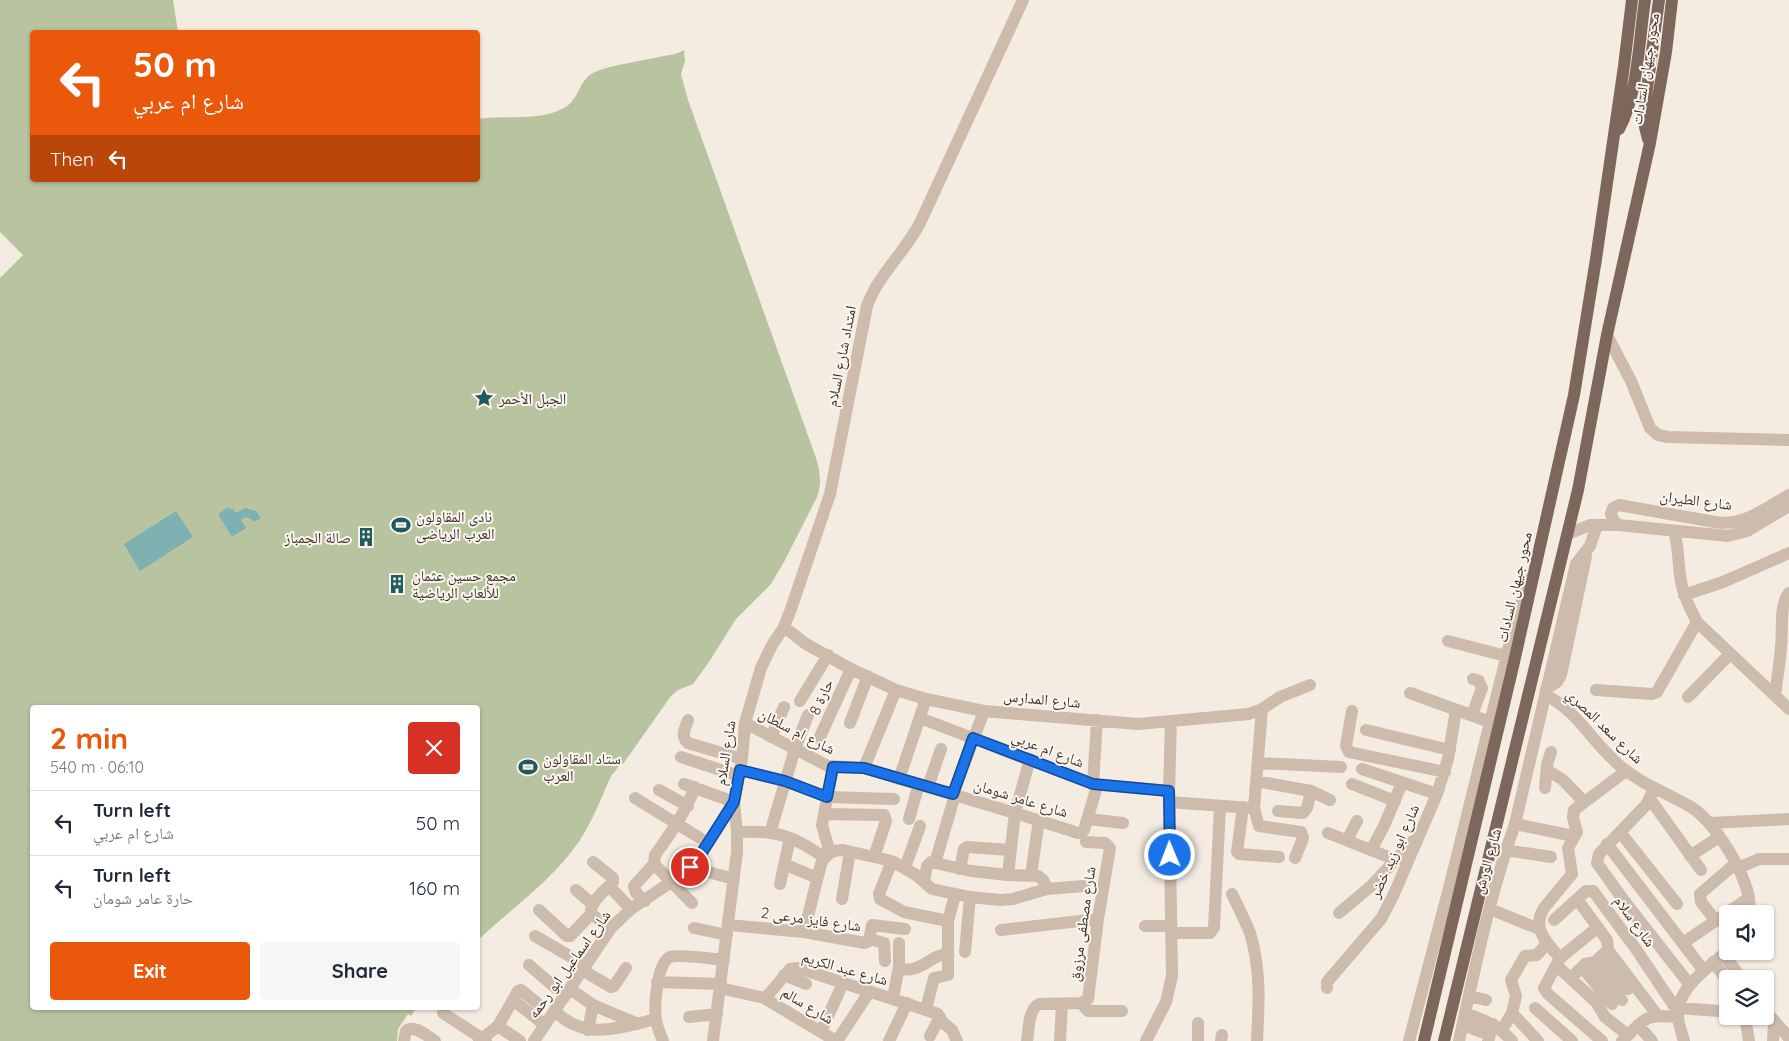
<!DOCTYPE html>
<html lang="en">
<head>
<meta charset="utf-8">
<style>
  body { margin:0; font-family:Quicksand,"Noto Naskh Arabic",sans-serif; background:#f6f6f7; color:#1f2937; height:100vh; display:flex; flex-direction:column; font-size:19px; white-space:nowrap }
  * { box-sizing:border-box; margin:0 }
  p { font-size:16px; color:#747a83 }
  .icon { flex:none; width:28px; height:28px; fill:none; stroke:currentColor; stroke-width:2; stroke-linecap:round; stroke-linejoin:round }
  .map { position:relative; flex:1; overflow:hidden }
  .side { position:absolute; left:30px; top:705px; width:450px; height:305px; display:flex; flex-direction:column; background:#fff; border-radius:5px; box-shadow:0 1px 4px #0004 }
  .side>* { flex:none }
  .guide { position:absolute; left:30px; top:30px; width:450px; height:152px; border-radius:5px; box-shadow:0 1px 4px #0004; background:#ea580c; color:#fff; overflow:hidden }
  .controls { position:absolute; left:1719px; top:905px; display:grid; gap:10px }
  .controls a { display:grid; place-items:center; width:55px; height:55px; border-radius:5px; background:#fff; box-shadow:0 1px 4px #0004; font-size:25px }
  .pin { position:absolute; display:grid; place-items:center; width:42px; height:42px; color:#fff; margin:-21px; border:2px solid #fff; border-radius:50%; box-shadow:0 1px 5px #0007 }
  .me { position:absolute; width:55px; margin:-28px; rotate:359deg; stroke-linejoin:round; filter:drop-shadow(0 0 4px #0008) }
  .turn { display:flex; align-items:center; gap:18px; height:105px; padding:0 20px; font-size:22px }
  .turn .icon { width:65px; height:65px; stroke-width:2.5 }
  .turn b { display:block; font-size:35px; line-height:42px }
  .then { display:flex; align-items:center; height:48px; padding:0 20px; background:#0003; gap:10px; font-size:19px }
  .round { display:grid; place-items:center; flex:none; width:52px; height:52px; border-radius:5px; background:#f6f6f7 }
  .headline { display:flex; align-items:center; justify-content:space-between; height:85px; padding:0 20px }
  h1 { font-size:30px; font-weight:800; line-height:38px; color:#ea580c }
  .button { display:flex; gap:10px; margin-top:auto; padding:10px 20px }
  .button a { flex:1; height:58px; border-radius:5px; background:#ea580c; color:#fff; font-size:20px; font-weight:800; line-height:58px; text-align:center }
  .button a+a { background:#f6f6f7; color:#1f2937 }
  ul { padding:0; list-style:none }
  li { display:flex; align-items:center; gap:15px; height:65px; padding:0 20px; border-top:1px solid #e0e1e3 }
  li div { flex:1 }
  li b { display:block; font-size:19px }
  li em { font-style:normal }
  .map>svg:first-child { display:block }
  .green { fill:#b8c4a0 }
  .water { fill:#7fb0b2 }
  .lines { fill:none; stroke-linecap:round; stroke-linejoin:round }
  .minor { stroke:#cdbbac; stroke-width:12 }
  .major { stroke:#7d675c; stroke-width:12 }
  .route-casing { stroke:#114b97; stroke-width:12 }
  .route { stroke:#1a73e8; stroke-width:9 }
  .labels { text-anchor:middle; dominant-baseline:central; stroke-width:4; stroke-linejoin:round; paint-order:stroke }
  .street-label { font-size:15px; fill:#3b302b; stroke:#fbf5ee }
  .poi-label { font-size:15px; fill:#3b302b; stroke:#fbf5ee; text-anchor:start }
</style>
</head>
<body>
<div class="map">
<svg width="1789" height="1041" viewBox="0 0 1789 1041">
  <rect width="100%" height="100%" fill="#f4ebe1"/>
  <!-- green -->
  <path class="green" d="M0,0H173L178,32H32V180H478V119C507,114 541,123 567,106C580,97 579,79 595,72C611,65 641,61 659,57C668,55 675,55 684,50L685,61L681,74L688,100L816,458C820,472 822,483 817,497L784,562L771,584L736,619L709,662L693,684L678,690L671,696L623,764L621,763L613,774H612C602,796 593,820 580,840C553,880 512,908 478,940V708H32V1008H416L411,1016L408,1014L398,1029L397,1041H0V278L23,255L0,232Z"/>
  <!-- water -->
  <path class="water" d="M227,508L233,509L236,513L245,508L256,511L261,518L254,522L251,519L246,517L241,520L246,528L232,537L218,514Z
    M176,511L193,537L140,571L124,544Z"/>
  <g class="lines">
    <!-- minor -->
    <path class="minor" d="M1607,335L1631,381L1650,428L1658,435L1668,437L1789,440
      M1618,525L1613,520L1611,514L1613,508L1619,505L1715,522C1743,527 1766,508 1789,495
      M1674,531C1679,548 1678,565 1681,582C1684,597 1690,609 1697,622L1789,709
      M1568,534L1590,525H1618L1728,536L1747,531L1789,506
      M1684,595L1723,582L1789,553
      M784,627L806,644L851,669L896,690L926,699L984,711L1138,724L1249,714L1262,709L1280,697L1310,685
      M1448,641L1506,656
      M1546,689L1557,682L1561,675L1586,556
      M1596,690L1652,694L1657,692L1697,622
      M1410,693L1490,722
      M1545,695C1576,709 1593,743 1619,765C1642,785 1666,792 1691,807C1712,820 1737,860 1745,884C1749,893 1750,904 1750,914
      M1775,696C1777,679 1780,663 1781,646C1783,629 1779,606 1789,593
      M1688,697L1730,654
      M800,701L828,655
      M1262,709L1254,808L1259,826L1301,832L1303,838L1295,858
      M1352,711L1346,746L1349,752L1445,772
      M1472,715L1482,688L1479,681L1473,679
      M920,718L1093,784L1169,791
      M688,720C685,729 680,736 688,743L742,759
      M745,723L828,766L864,768L1015,813L1078,833H1081L1084,830L1096,790L1093,784L1097,720
      M850,723L868,676
      M1366,730L1450,750
      M771,737L784,707
      M819,739L851,669
      M681,757L739,776
      M1258,763L1341,767
      M864,768L896,690
      M1362,769L1437,794
      M740,770L785,781L827,797L894,799
      M1547,770L1563,780L1584,802
      M899,779L926,699
      M1256,781L1311,791L1330,800
      M1352,784L1395,801
      M928,787L941,749
      M1545,788L1547,765L1551,752
      M1654,789L1646,805L1599,854L1597,863L1625,902L1690,985
      M659,790L688,806
      M953,794L984,711
      M635,798L708,843
      M1650,799L1701,870
      M1169,802L1251,808
      M1243,807L1237,852L1239,854L1279,857
      M1278,811L1303,813L1307,808L1311,791
      M824,814L884,815L886,821L874,857
      M909,819L919,784
      M1088,819L1123,823
      M1710,823L1789,819
      M1515,824L1574,836
      M737,832C748,832 759,831 770,833C790,835 807,846 824,857
      M1620,832L1677,904
      M770,833L795,749L808,715
      M1328,833L1396,860
      M1347,840L1357,821
      M1607,844L1704,971
      M1371,850L1384,826L1402,783
      M1505,850L1551,857
      M830,853L822,825L833,767
      M1690,856L1719,837
      M892,861L879,894L880,899L904,912L948,921
      M593,862L613,878V882L610,885L611,888L631,909
      M935,863L955,795
      M784,864L817,878
      M690,867L734,879
      M905,868L920,826
      M1738,868L1759,859H1789
      M960,869L964,849L967,847L1010,850
      M1008,875L1015,813L1030,759
      M1031,875L1039,820
      M924,882L927,866L931,862L971,871L1008,875L1038,876L1043,880L1047,889
      M780,884L790,838
      M576,890L592,904
      M1232,894C1238,907 1245,920 1250,933C1261,968 1259,1005 1257,1041
      M842,899L850,852
      M1577,899L1607,940L1608,950L1658,1016
      M645,901L636,893L634,886L654,864
      M692,903L654,864L655,855C671,833 685,813 695,787
      M1490,909L1539,929
      M539,910L567,936H570L591,914
      M1339,913L1371,886L1413,841
      M591,914C589,903 603,892 610,885
      M591,914L611,928
      M1554,920L1586,891H1593L1636,949L1678,1012
      M1716,921L1701,902L1700,894L1736,863
      M728,925L804,932L865,943L869,941L872,925L905,929
      M1145,926H1171
      M1598,927L1560,958L1544,988L1548,994L1602,1041
      M694,928L727,935
      M1001,930L1098,919
      M804,932L821,864C826,854 832,850 843,850L892,861L916,875L932,889L970,897L1001,900L1013,899L1047,889L1084,886
      M1171,933H1210L1214,928L1220,806
      M535,936L585,965
      M869,939L884,943L885,961
      M1683,943L1749,898
      M965,952L970,897
      M1723,954L1742,979
      M1601,956L1628,989
      M1560,958C1547,943 1531,928 1544,908L1572,874L1568,848L1577,832L1573,818L1574,810L1626,771
      M1713,962L1728,981
      M1592,963L1622,1000
      M529,965L565,996
      M1556,965L1596,1002L1605,1017L1628,1035
      M1582,967L1612,1004
      M899,969C924,973 928,955 948,954
      M582,970L611,987L614,986L626,968
      M784,975L806,984
      M1571,978L1585,964L1595,962L1607,951
      M657,982L721,984
      M720,988L764,998L769,994L790,969L798,968L938,1014L941,1021L952,1030L957,1041
      M1327,988V982L1381,919L1394,894L1437,794L1448,759L1456,710
      M570,989L593,1005L638,1024
      M1469,996L1486,1000
      M764,998L836,1041
      M893,998L899,967V943
      M513,1000L545,1025
      M1084,1003L1085,1008L1088,1011H1122
      M1535,1008L1572,1041
      M1679,1008L1719,1011
      M926,1009L934,978L948,975V921L955,895
      M1765,1010L1789,1038
      M555,1011C584,1041 619,1028 656,1019
      M443,1013L486,1041
      M1465,1013C1484,1020 1499,1026 1512,1041
      M1512,1013L1538,1041
      M1745,1016L1749,1041
      M689,1017L717,1014
      M1198,1023V1041
      M1463,1025L1481,1032
      M1638,1025L1652,1041
      M498,1026L520,1041
      M588,1030L593,1005
      M1502,1030L1512,1013L1516,996L1511,980L1525,956L1537,955L1547,943
      M821,1032L843,983
      M930,1036L940,1017
      M404,1041L406,1031C414,1024 427,1036 435,1041
      M479,1041L498,1026L518,991L521,990L536,1002
      M534,1041L611,928L631,909L671,882L690,867L701,854L734,802L684,784
      M663,1041C660,1034 657,1026 656,1019C654,1007 657,962 670,957C679,954 713,959 724,960
      M713,1041L737,852V832L734,802L742,759L745,723L761,668L772,645L784,627L791,609L830,494L867,306C878,275 905,252 920,223L1023,0
      M837,1041L870,991
      M889,1041L907,1003
      M1027,1041C1029,1029 1028,1010 1039,1004L1082,1003L1088,999L1098,919L1110,848L1105,843L1086,842
      M1060,1041L1062,1004
      M1146,1041L1166,1002L1172,976L1169,791L1171,721
      M1221,1041L1222,1035
      M1409,1041L1450,884L1517,614L1530,579
      M1459,1041C1475,968 1490,894 1515,824L1576,564L1590,546L1597,525
      M1488,1041L1493,1024
      M1622,1041C1646,1018 1644,1014 1678,1017
      M1684,1041C1682,1034 1679,1025 1678,1018C1675,988 1709,968 1728,950
      M1773,1041L1774,1023"/>
    <!-- major -->
    <path class="major" d="M1619,129C1638,95 1639,39 1645,0
      M1648,139L1645,127L1644,111L1659,0
      M1424,1041L1514,662L1574,395L1596,259L1624,66L1632,0
      M1444,1041L1578,490L1607,335L1650,143L1666,52L1672,0"/>
  </g>
  <g class="lines">
    <!-- route casing -->
    <g class="route-casing">
      <path id="route" d="M690,867L701,854L734,802L740,770L785,781L827,797L833,767L864,768L953,794L973,738L1093,784L1169,791L1170,855"/>
    </g>
    <!-- route -->
    <use href="#route" class="route"/>
  </g>
  <!-- icons -->
  <defs>
    <g id="sight-bare" transform="scale(1.5)"><path d="M0-6L1.8-2.2L6-1.7L2.9 1.2L3.7 5.4L0 3.3L-3.7 5.4L-2.9 1.2L-6-1.7L-1.8-2.2Z" fill="#1f5a5e" stroke="#fbf5ee" stroke-width="2.5" paint-order="stroke"/></g>
    <g id="stadium-bare" transform="scale(1.5)"><path d="M0-5a6.5 5 0 1 0 0 10a6.5 5 0 1 0 0-10ZM-3.5-1.8h7v3.6h-7Z" fill="#1f5a5e" stroke="#fbf5ee" stroke-width="2.5" paint-order="stroke"/></g>
    <g id="building-bare" transform="scale(1.5)"><path d="M-4-6H4V6H1V3H-1V6H-4ZM-2.5-4.3h1.7v1.8h-1.7ZM.8-4.3h1.7v1.8H.8ZM-2.5-1h1.7V.8h-1.7ZM.8-1h1.7V.8H.8Z" fill="#1f5a5e" stroke="#fbf5ee" stroke-width="2.5" paint-order="stroke"/></g>
  </defs>
  <g fill-rule="evenodd">
    <use href="#sight-bare" x="484" y="398"/>
    <use href="#stadium-bare" x="401" y="525"/>
    <use href="#building-bare" x="366" y="537"/>
    <use href="#building-bare" x="397" y="584"/>
    <use href="#stadium-bare" x="528" y="767"/>
  </g>
  <g class="labels">
    <!-- street labels -->
    <g class="street-label">
      <text transform="translate(1645 69) rotate(-81)">محور جيهان السادات</text>
      <text transform="translate(841 356) rotate(-79)">امتداد شارع السلام</text>
      <text transform="translate(1696 500) rotate(7)">شارع الطيران</text>
      <text transform="translate(1514 587) rotate(-77)">محور جيهان السادات</text>
      <text transform="translate(821 697) rotate(-66)">حارة 8</text>
      <text transform="translate(1042 699) rotate(5)">شارع المدارس</text>
      <text transform="translate(1605 726) rotate(44)">شارع سعد المصري</text>
      <text transform="translate(797 731) rotate(27)">شارع ام سلطان</text>
      <text transform="translate(1048 749) rotate(21)">شارع ام عربي</text>
      <text transform="translate(725 753) rotate(-81)">شارع السلام</text>
      <text transform="translate(1021 798) rotate(17)">شارع عامر شومان</text>
      <text transform="translate(1394 851) rotate(-66)">شارع ابو زيد خضر</text>
      <text transform="translate(1487 861) rotate(-74)">شارع الورش</text>
      <text transform="translate(811 919) rotate(8)">شارع فايز مرعى 2</text>
      <text transform="translate(1635 921) rotate(54)">شارع سلام</text>
      <text transform="translate(1082 924) rotate(-82)">شارع مصطفى مرزوق</text>
      <text transform="translate(569 964) rotate(-54)">شارع اسماعيل ابو رحمه</text>
      <text transform="translate(845 968) rotate(16)">شارع عبد الكريم</text>
      <text transform="translate(808 1005) rotate(31)">شارع سالم</text>
    </g>
    <!-- poi labels -->
    <g class="poi-label">
      <text x="499" y="398">الجبل الأحمر</text>
      <text x="416" y="516">نادى المقاولون<tspan x="416" dy="17">العرب الرياضى</tspan></text>
      <text x="351" y="537" text-anchor="end">صالة الجمباز</text>
      <text x="412" y="575">مجمع حسين عثمان<tspan x="412" dy="17">للألعاب الرياضية</tspan></text>
      <text x="543" y="758">ستاد المقاولون<tspan x="543" dy="17">العرب</tspan></text>
    </g>
  </g>
</svg>
<div class="controls">
<a><svg class="icon" aria-label="sound" viewBox="0 0 24 24"><path d="M4 9h4l5-4v14l-5-4H4zM17 9q2 3 0 6"/></svg></a>
<a><svg class="icon" aria-label="layers" viewBox="0 0 24 24"><path d="M12 4l9 5-9 5-9-5zM3 14l9 5 9-5"/></svg></a>
</div>
<div class="pin" style="left:690px;top:867px;background:#d93025"><svg class="icon" aria-label="arrive" viewBox="0 0 24 24"><path d="M6 21V4h12l-3 4 3 4H6"/></svg></div>
<svg class="me" style="left:1170px;top:855px" viewBox="-20 -20 40 40"><circle r="17" fill="#1a73e8" stroke="#fff" stroke-width="3"/><path d="M0-11L8 9 0 5-8 9z" fill="#fff"/></svg>
<div class="guide">
<div class="turn"><svg class="icon" aria-label="left" viewBox="0 0 24 24"><path d="M17 20v-9H6M10 6l-5 5 5 5"/></svg><div><b>50 m</b>شارع ام عربي</div></div>
<div class="then">Then<svg class="icon" aria-label="left" viewBox="0 0 24 24"><path d="M17 20v-9H6M10 6l-5 5 5 5"/></svg></div>
</div>
<section class="side">
<div class="headline"><div><h1>2 min</h1><p>540 m · 06:10</p></div><a class="round" style="background:#d93025;color:#fff"><svg class="icon" aria-label="close" viewBox="0 0 24 24"><path d="M6 6l12 12M18 6L6 18"/></svg></a></div>
<ul>
<li><svg class="icon" aria-label="left" viewBox="0 0 24 24"><path d="M17 20v-9H6M10 6l-5 5 5 5"/></svg><div><b>Turn left</b><p>شارع ام عربي</p></div><em>50 m</em></li>
<li><svg class="icon" aria-label="left" viewBox="0 0 24 24"><path d="M17 20v-9H6M10 6l-5 5 5 5"/></svg><div><b>Turn left</b><p>حارة عامر شومان</p></div><em>160 m</em></li>
</ul>
<div class="button"><a>Exit</a><a>Share</a></div>
</section>
</div>
</body>
</html>
